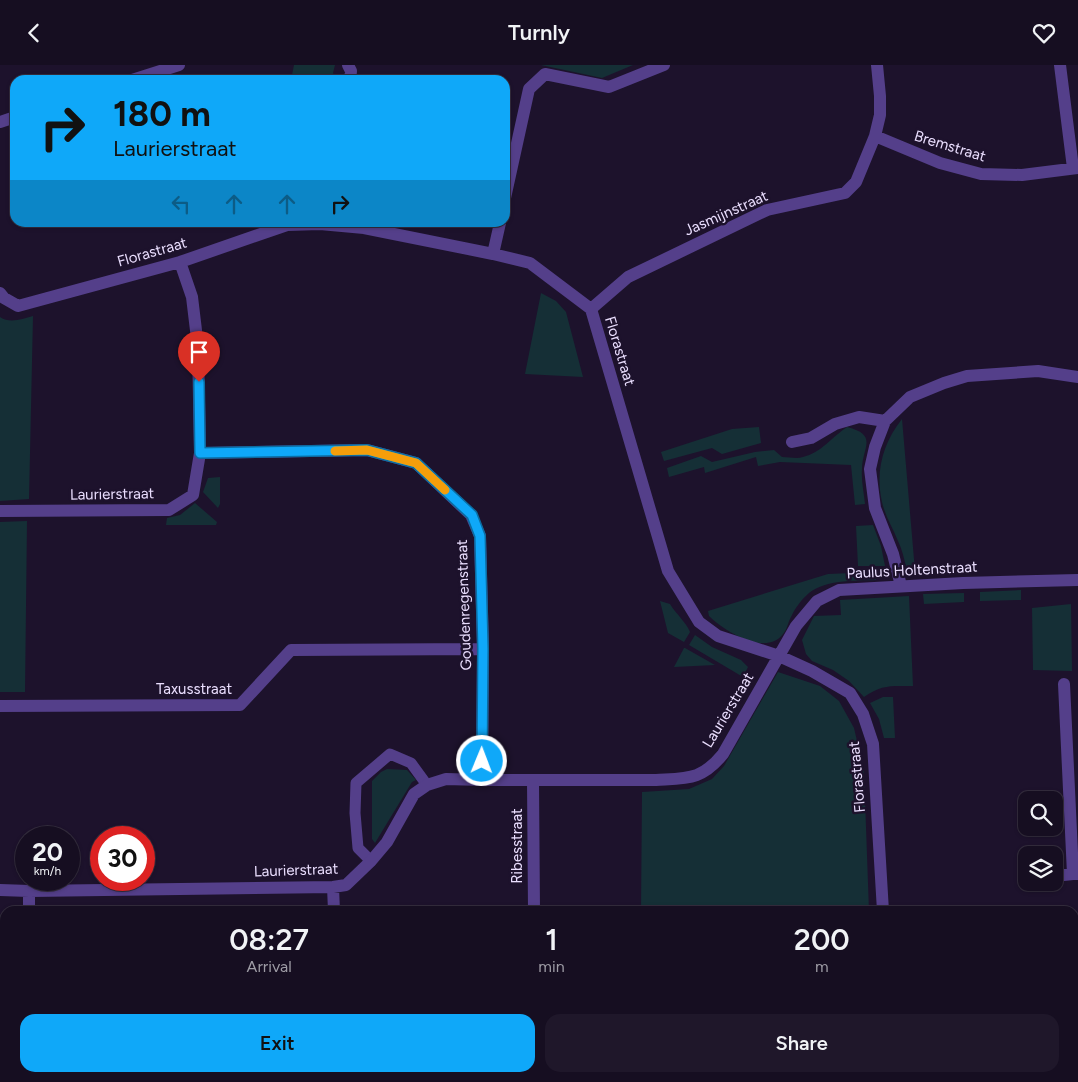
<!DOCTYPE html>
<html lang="en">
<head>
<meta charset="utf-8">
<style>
  body { margin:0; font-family:Figtree,sans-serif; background:#1f172a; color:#f1f3f6; height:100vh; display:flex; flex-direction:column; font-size:19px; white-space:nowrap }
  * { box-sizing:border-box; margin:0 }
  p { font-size:16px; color:#9e9ca5 }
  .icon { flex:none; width:28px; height:28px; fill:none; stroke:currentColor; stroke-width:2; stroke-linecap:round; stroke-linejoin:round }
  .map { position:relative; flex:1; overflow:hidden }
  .side { position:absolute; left:0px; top:841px; width:1079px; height:176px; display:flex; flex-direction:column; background:#160e21; border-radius:15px 15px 0 0; box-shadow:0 1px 4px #0004,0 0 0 1px #352e3f }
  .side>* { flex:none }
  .top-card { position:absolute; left:10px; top:10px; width:500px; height:152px; border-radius:15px; box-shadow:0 1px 4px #0004,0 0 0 1px #352e3f; background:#0fa8f9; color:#111; overflow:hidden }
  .controls { position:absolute; left:1018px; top:726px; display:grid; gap:10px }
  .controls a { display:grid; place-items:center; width:45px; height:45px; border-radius:10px; background:#160e21; box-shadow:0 1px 4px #0004,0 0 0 1px #352e3f; font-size:25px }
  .speed { position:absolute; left:15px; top:761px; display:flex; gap:10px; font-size:25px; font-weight:700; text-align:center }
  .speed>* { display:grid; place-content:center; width:65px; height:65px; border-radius:50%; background:#160e21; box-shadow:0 1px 4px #0004,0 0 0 1px #352e3f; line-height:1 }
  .speed small { font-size:12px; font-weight:400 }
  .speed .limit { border:8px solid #d22; background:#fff; color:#111 }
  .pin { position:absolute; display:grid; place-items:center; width:42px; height:42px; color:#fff; margin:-51px -21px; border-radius:50% 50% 50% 0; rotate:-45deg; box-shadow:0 0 5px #0007 }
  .pin .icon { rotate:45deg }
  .me { position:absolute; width:55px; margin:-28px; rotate:1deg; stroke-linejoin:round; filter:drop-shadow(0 0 4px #0008) }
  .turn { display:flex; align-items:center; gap:18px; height:105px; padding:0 20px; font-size:22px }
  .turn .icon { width:65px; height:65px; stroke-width:2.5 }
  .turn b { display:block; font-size:35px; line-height:42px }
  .lanes { display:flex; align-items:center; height:48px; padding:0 20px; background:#0003; justify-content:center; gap:25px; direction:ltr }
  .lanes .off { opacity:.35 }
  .eta { display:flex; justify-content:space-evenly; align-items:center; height:85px; text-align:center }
  .eta b { font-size:30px; font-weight:600; line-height:35px }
  .cta { display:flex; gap:10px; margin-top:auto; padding:10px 20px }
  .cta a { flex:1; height:58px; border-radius:15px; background:#0fa8f9; color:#111; font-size:20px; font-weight:600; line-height:58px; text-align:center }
  .cta a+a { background:#1f172a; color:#f1f3f6 }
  header { display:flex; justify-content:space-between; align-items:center; height:65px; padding:0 20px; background:#160e21; font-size:22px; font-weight:600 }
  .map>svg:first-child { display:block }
  .green { fill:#152f36 }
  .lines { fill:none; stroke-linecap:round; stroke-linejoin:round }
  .service { stroke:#543f8a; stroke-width:11 }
  .minor { stroke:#543f8a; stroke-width:12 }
  .route-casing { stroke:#0a6da2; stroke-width:12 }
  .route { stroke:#0fa8f9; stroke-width:9 }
  .slow { stroke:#f59e0b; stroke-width:9 }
  .labels { text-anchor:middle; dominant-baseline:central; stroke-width:5; stroke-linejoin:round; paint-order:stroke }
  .street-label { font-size:15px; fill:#eadefe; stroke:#1d122c }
</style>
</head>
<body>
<header><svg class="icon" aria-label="back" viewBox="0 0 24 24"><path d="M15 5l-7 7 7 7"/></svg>Turnly<svg class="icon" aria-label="heart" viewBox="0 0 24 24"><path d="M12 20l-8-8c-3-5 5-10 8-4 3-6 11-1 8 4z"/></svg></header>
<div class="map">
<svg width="1078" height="1017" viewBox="0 0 1078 1017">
  <rect width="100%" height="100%" fill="#1d122c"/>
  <!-- green -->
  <path class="green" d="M294,0H335L333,8L337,15H291Z
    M541,0H633L602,13Z
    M541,228L556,236L566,247L583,312L525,309Z
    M33,251L29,434L0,436V252C10,259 22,254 33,251Z
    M902,354L915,506L906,502C904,493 902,484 898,476C893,463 885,451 882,437C875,406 883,378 902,354Z
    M759,362L761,378L722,389L712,383L664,396L661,387L732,364Z
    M847,362C879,370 862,383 862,404C861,416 864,428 865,439L855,440L851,400L780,397L758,401L756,392L705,408L704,402L669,412L667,403L701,391L712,397L755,387L774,385L782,392C789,392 797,394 803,392C821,388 832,372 847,362Z
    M220,412V439L218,443L203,427L208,413Z
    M195,438L217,457L216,460H166L167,453L180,450Z
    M27,456L25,627H0V457Z
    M873,460L881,481L885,501H858L856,461Z
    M877,507L876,515C855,516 827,514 809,528C802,534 795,543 791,552C788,557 787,565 783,569C766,592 724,566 709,551L708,546L828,509Z
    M1021,525V535L980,536V527Z
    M964,528V537L924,539L923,529Z
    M909,531L913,621C892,621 882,619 864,632L849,616L833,605L812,596L806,589L802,575L814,551L841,550L840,535Z
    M660,536L670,539C676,549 686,557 690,567L684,577L668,568Z
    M1071,539L1072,606L1033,605L1032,543Z
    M695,570L712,582L741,595L748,602L743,612L689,580Z
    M684,583H685L715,600L674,602Z
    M778,607L820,621L839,636L854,663L864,706L869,846H641L642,727L689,724L712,714L724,701Z
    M883,632H893L895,673H884L879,654L870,638Z
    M387,704L407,705L416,715L412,717L375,778L372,774V716L381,707Z"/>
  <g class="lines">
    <!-- service -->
    <path class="service" d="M371,796L358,783L355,748L356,718L390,689L411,698L427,720"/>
    <!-- minor -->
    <path class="minor" d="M348,0L351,6L350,15
      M1060,0L1073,103
      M132,15L179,0
      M0,57L15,52
      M875,71L940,98L981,109L1022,110L1078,103
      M505,133L529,24L545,9L609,22L664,0
      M493,189L500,158
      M0,228L4,233L18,241L180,197L287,160L320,159L364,163L493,189L530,198L591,244L668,506L699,557L718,571L779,591L812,606L850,628L863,649L873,679L883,846
      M591,244L628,212L767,145L845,128L856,117L875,71L880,50V31L877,0
      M792,377L811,373L835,359L859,352L885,356
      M200,388L367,385L416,398L471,450L480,471L483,584L482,715
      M0,446L169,445L193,430L200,388L198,282L192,232L180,197
      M901,521L893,489L875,443L870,404L875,382L885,356L910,332L944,318L967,311L1038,306L1078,312
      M1064,619L1073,809H1078
      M0,641L240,640L291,585L483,584
      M533,716L534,846
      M1054,811L1073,809
      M333,822L334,846
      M0,825L29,826L333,822L346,820L371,796L387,777L414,729L427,720L446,714L482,715H656C688,713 702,715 723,689L796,561L817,536L839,525L963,518L1078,515
      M29,826V846
      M1074,1002H1078
      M232,1012L245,1017
      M337,1012V1017
      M893,1012V1017
      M520,1017L523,1012"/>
  </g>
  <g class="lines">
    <!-- route casing -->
    <g class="route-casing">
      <path id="route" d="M199,317L200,388L367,385L416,398L472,450L480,471L483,584L482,696"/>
    </g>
    <!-- route -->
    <use href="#route" class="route"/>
    <!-- slow -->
    <path class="slow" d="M335,386L367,385L416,398L445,425"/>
  </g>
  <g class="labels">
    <!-- street labels -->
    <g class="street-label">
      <text transform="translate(950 81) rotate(17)">Bremstraat</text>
      <text transform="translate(726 148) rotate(-24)">Jasmijnstraat</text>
      <text transform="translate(152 187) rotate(-16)">Florastraat</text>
      <text transform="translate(620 286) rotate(73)">Florastraat</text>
      <text transform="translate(112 429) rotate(-1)">Laurierstraat</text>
      <text transform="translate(912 505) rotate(-3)">Paulus Holtenstraat</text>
      <text transform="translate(464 540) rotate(-92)">Goudenregenstraat</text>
      <text x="194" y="624">Taxusstraat</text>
      <text transform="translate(728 645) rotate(-59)">Laurierstraat</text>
      <text transform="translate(857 712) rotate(-95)">Florastraat</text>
      <text transform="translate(517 781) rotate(-90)">Ribesstraat</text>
      <text transform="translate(296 805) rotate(-2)">Laurierstraat</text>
    </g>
  </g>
</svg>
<div class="controls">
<a><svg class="icon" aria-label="search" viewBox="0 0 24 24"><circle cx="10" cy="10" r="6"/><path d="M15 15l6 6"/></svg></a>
<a><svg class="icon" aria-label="layers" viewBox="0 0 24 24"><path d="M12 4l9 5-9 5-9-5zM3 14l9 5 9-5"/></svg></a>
</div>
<div class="speed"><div>20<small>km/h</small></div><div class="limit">30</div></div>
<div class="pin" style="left:199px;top:317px;background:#d93025"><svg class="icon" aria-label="arrive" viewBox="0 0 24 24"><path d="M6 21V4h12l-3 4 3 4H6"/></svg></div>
<svg class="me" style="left:482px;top:696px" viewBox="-20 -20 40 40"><circle r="17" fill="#0fa8f9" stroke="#fff" stroke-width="3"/><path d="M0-11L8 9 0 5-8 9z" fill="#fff"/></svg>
<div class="top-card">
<div class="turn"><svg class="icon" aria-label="right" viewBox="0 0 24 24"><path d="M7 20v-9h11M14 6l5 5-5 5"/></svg><div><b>180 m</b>Laurierstraat</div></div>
<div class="lanes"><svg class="icon off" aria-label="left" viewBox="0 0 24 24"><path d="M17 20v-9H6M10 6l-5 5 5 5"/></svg><svg class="icon off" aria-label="ahead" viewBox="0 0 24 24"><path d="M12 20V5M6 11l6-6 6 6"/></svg><svg class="icon off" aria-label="ahead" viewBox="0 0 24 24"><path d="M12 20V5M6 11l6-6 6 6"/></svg><svg class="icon" aria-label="right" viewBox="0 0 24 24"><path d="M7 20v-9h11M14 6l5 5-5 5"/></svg></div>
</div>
<section class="side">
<div class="eta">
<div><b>08:27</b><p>Arrival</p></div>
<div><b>1</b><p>min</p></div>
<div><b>200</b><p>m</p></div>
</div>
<div class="cta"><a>Exit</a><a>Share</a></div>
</section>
</div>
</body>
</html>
